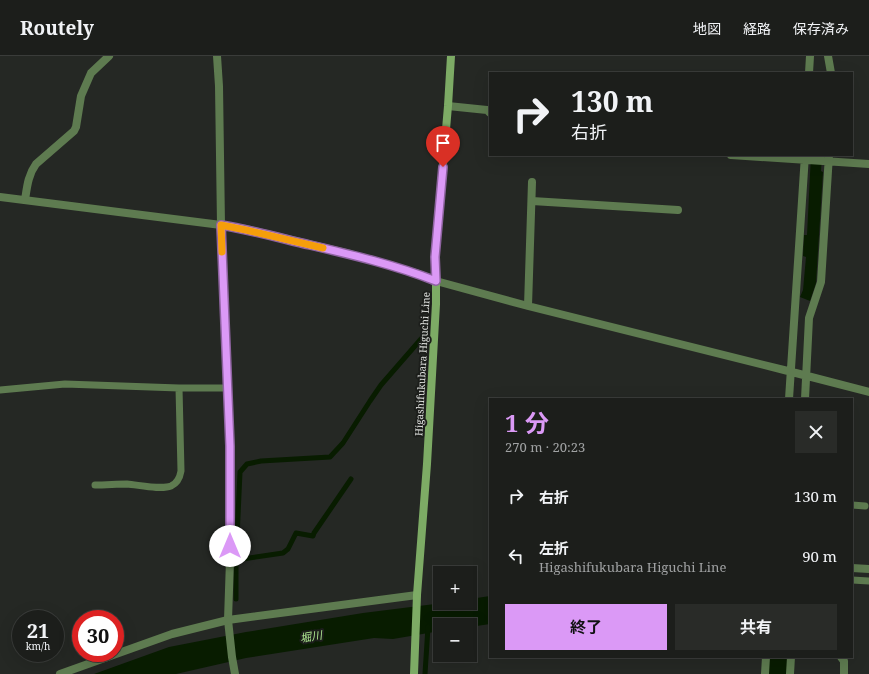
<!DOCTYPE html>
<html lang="ja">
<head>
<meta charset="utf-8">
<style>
  body { margin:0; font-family:"Noto Serif","Noto Sans JP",serif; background:#292b28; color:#f1f3f6; height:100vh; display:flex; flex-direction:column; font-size:15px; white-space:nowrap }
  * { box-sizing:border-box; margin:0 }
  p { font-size:13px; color:#a0a2a3 }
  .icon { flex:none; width:22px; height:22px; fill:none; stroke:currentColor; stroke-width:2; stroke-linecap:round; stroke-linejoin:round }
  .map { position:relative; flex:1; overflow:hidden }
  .panel { position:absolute; left:489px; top:342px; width:364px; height:260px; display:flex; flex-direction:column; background:#1c1e1b; border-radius:0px; box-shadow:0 4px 16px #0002,0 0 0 1px #3a3c3a }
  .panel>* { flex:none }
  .guide { position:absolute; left:489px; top:16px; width:364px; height:84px; border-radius:0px; box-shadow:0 4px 16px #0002,0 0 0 1px #3a3c3a; background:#1c1e1b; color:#f1f3f6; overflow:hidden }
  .buttons { position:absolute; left:433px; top:510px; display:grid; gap:8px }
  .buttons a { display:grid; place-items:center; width:44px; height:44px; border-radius:0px; background:#1c1e1b; box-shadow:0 4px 16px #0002,0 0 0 1px #3a3c3a; font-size:20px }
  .speed { position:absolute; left:12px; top:554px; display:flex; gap:8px; font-size:20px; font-weight:700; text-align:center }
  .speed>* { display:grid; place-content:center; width:52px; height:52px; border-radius:50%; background:#1c1e1b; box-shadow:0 4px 16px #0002,0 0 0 1px #3a3c3a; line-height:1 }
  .speed small { font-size:10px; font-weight:400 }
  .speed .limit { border:6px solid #d22; background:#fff; color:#111 }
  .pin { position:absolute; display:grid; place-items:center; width:34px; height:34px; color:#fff; margin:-41px -17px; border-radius:50% 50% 50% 0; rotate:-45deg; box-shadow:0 0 4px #0007 }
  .pin .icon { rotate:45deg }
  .me { position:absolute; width:44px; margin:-22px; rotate:0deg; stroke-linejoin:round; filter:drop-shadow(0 0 3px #0008) }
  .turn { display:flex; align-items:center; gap:14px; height:84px; padding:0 16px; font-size:18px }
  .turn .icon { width:52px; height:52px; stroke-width:2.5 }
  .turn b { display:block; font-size:28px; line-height:34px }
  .round { display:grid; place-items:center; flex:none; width:42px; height:42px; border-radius:0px; background:#292b28 }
  .summary { display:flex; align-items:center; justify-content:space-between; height:68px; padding:0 16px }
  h1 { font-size:24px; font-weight:700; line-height:30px; color:#db99f6 }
  .cta { display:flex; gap:8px; margin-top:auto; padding:8px 16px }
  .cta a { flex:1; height:46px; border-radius:0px; background:#db99f6; color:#111; font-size:16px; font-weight:700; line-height:46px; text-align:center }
  .cta a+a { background:#292b28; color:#f1f3f6 }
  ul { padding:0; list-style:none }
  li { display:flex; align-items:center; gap:12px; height:60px; padding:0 16px }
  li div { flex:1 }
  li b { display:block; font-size:15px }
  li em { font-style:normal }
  header { display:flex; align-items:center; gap:24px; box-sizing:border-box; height:56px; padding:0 20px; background:#1c1e1b; border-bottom:1px solid #3a3c3a }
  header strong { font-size:19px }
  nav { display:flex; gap:22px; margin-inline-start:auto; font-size:14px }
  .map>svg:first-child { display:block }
  .water { fill:#081c00 }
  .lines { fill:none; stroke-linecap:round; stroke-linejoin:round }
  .stream { stroke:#081c00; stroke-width:5 }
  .river { stroke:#081c00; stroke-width:29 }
  .service { stroke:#5e7b50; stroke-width:7 }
  .minor { stroke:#5e7b50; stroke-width:8 }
  .tertiary { stroke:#5e7b50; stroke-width:8 }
  .secondary { stroke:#7dab65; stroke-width:8 }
  .route-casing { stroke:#8e63a0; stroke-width:10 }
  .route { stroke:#db99f6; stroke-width:7 }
  .slow { stroke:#f59e0b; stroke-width:7 }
  .labels { text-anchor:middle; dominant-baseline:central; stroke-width:4; stroke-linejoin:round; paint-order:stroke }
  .street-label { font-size:10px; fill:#e1e3e0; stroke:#1c1e1b }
  .water-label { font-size:11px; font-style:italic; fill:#afea92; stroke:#1c1e1b }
</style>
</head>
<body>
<header>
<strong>Routely</strong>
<nav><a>地図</a><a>経路</a><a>保存済み</a></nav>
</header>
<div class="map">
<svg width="869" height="618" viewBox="0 0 869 618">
  <rect width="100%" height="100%" fill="#252824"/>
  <!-- water -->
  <path class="water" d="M811,99H822L821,115L823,116L816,227L810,245L800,241L803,234L806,201L803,200L804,179H807Z
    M490,540V568L470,571V569H440V575L393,583L374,582L246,602L176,618H94L169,591L246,576L363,557L443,547H470V543Z"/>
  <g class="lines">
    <!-- stream -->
    <path class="stream" d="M236,504L283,497L288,493L296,477L313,480L314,477L351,423
      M236,543V504L240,416L247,408L261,405L330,401L343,387L370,345L381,329L421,283
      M425,618L428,571"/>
    <!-- river -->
    <path class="river" d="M779,618L780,601"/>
    <!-- service -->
    <path class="service" d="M0,334L65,328L179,332H227
      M95,429C106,429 117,428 127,428C139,429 161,434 171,430C178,427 180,421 181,415L179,332
      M852,449L865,450
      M852,524L869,525"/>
    <!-- minor -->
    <path class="minor" d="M217,0L219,30L221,169L230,390V504L228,564L232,601L235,618
      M828,0L831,17
      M809,17L810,0
      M448,50L487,54L490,57
      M731,99L869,108
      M0,141L221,169L246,173L350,198L416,217L436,225L528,250L792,316L869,336
      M25,144C27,131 28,119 36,108L74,75L76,71L81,40L91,17L109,0
      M532,145L678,154
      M528,250L532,126
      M789,343L805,99
      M805,343L809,262L821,226L829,99
      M852,512L869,513
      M841,601L844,605V618
      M765,618L766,601
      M790,618L791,601"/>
    <!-- tertiary -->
    <path class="tertiary" d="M60,618L172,578L228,564L417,539"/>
    <!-- secondary -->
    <path class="secondary" d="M414,618L417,539L427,408L436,248V225L435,201L448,50L451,0"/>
  </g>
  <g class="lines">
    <!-- route casing -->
    <g class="route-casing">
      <path id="route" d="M230,490V390L221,169C251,174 280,182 310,189C353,199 395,209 436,225L435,201L443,111"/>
    </g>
    <!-- route -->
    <use href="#route" class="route"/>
    <!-- slow -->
    <path class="slow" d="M222,196L221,169L246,174L323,192"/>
  </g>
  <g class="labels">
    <!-- street labels -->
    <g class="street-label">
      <text transform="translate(422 308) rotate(-87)">Higashifukubara Higuchi Line</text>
    </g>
    <!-- water labels -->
    <g class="water-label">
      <text transform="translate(311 580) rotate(-9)">堀川</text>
    </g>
  </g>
</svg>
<div class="buttons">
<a>+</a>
<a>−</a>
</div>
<div class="speed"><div>21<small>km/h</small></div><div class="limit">30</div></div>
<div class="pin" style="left:443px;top:111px;background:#d93025"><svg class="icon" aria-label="arrive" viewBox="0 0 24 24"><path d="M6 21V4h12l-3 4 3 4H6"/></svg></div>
<svg class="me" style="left:230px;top:490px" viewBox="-20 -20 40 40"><circle r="19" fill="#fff"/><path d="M0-13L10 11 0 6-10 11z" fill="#db99f6"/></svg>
<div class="guide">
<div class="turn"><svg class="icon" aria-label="right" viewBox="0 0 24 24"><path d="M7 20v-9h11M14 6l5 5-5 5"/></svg><div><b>130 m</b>右折</div></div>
</div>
<section class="panel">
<div class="summary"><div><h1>1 分</h1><p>270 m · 20:23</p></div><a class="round"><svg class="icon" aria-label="close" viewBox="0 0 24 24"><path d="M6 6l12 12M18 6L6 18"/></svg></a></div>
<ul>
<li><svg class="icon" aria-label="right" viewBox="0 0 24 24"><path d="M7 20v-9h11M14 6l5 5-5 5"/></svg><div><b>右折</b></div><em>130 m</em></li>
<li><svg class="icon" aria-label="left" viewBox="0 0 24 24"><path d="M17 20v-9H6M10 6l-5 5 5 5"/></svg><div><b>左折</b><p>Higashifukubara Higuchi Line</p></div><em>90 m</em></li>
</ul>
<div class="cta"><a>終了</a><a>共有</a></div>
</section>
</div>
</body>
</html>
